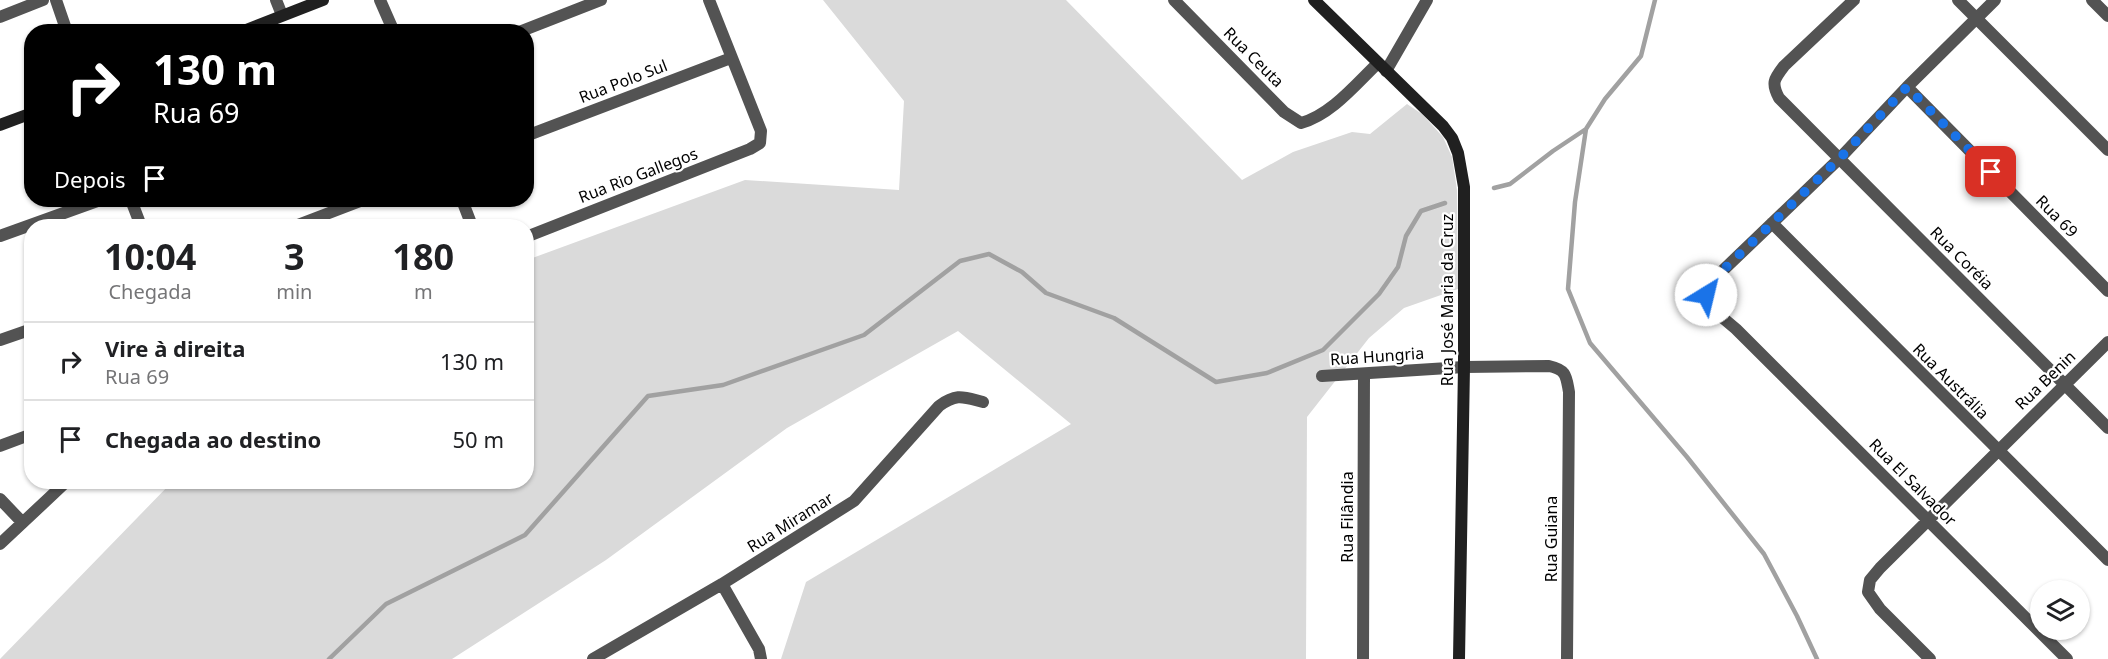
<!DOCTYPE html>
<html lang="pt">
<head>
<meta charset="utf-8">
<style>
  body { margin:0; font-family:"Noto Sans",sans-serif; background:#f6f6f6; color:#202124; height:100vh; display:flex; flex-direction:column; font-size:22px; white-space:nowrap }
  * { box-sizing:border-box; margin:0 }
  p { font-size:20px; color:#757577 }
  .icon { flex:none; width:33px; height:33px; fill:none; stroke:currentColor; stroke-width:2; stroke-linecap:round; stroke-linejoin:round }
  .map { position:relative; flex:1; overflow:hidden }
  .details { position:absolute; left:24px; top:219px; width:510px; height:270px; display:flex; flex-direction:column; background:#fff; border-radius:24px; box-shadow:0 2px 4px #0004 }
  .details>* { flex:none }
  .top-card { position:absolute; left:24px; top:24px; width:510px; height:183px; border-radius:24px; box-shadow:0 2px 4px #0004; background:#000; color:#fff; overflow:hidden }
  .fabs { position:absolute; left:2030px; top:580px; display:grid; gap:12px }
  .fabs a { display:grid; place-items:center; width:60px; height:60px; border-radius:50%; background:#fff; box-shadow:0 2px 4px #0004; font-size:30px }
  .pin { position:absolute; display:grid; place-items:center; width:51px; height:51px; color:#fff; margin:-26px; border-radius:12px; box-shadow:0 3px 9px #0006 }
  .me { position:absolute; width:66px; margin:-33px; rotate:36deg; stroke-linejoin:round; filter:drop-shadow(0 0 4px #0008) }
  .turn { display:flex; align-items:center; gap:21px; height:126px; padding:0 30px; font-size:27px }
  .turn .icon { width:78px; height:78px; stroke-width:2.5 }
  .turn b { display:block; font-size:42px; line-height:51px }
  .then { display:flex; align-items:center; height:57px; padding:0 30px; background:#0003; gap:12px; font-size:22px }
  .eta { display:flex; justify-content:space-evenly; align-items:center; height:102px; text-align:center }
  .eta b { font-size:36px; font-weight:700; line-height:42px }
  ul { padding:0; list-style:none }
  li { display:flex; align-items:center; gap:18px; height:78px; padding:0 30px; border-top:2px solid #e0e0e0 }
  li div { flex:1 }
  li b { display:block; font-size:22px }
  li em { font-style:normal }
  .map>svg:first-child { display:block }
  .green { fill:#dadada }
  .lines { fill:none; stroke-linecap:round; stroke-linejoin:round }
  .stream { stroke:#a1a1a1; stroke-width:4.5 }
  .street { stroke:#535353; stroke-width:12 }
  .secondary { stroke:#202020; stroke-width:12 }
  .route { stroke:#1a73e8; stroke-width:10; stroke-dasharray:0 18 }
  .labels { text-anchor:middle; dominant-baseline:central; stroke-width:4.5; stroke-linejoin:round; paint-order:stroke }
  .street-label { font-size:16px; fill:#000; stroke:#fff }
</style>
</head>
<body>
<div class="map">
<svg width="2108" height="659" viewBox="0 0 2108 659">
  <rect width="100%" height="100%" fill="#fff"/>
  <!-- green -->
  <path class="green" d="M823,0H1066L1242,180L1293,152L1352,132L1370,134L1407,104L1422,114L1443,137L1452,157L1457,190L1458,289L1404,308L1369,338L1307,417L1306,659H781L806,582L1071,424L958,331L787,428L606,560L452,659H0L172,482H526L527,260L745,180L899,190L904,101Z"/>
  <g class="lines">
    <!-- stream -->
    <path class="stream" d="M1586,129L1575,202L1568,289L1590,343L1687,457L1764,554L1797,616L1817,659
      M1494,188L1510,184L1553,151L1586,129L1605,99L1641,56L1655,0
      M329,659L386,604L525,535L648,396L723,385L864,335L960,261L989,254L1022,272L1046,293L1114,318L1216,382L1267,373L1323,350L1379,294L1398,267L1406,236L1421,211L1445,203"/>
    <!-- street -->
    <path class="street" d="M56,0L67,32
      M276,0L282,15
      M380,0L394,32
      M1174,0L1284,112L1301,123C1331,115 1356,84 1378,63
      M1854,0L1784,66C1774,79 1771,83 1779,98L2108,428
      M1958,0L2108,150
      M1995,0L1907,87L1840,158L1716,277L1708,287L1706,295L1717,313L1736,329L2067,659
      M2092,0L2108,16
      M0,17L43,0
      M519,32L601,0
      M1386,71L1427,0
      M1907,87L2108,291
      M526,136L731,58
      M131,200L141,226
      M462,200L472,226
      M1772,223L2108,560
      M295,226L363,200
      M0,236L100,200
      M526,237L750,149L760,143L761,131L709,0
      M0,340L32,329
      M1322,376L1464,367L1549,366C1567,370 1566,376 1569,392L1567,659
      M0,446L32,434
      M0,499L22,522
      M0,544L66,482
      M722,584L759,649L761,659
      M593,659L722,584L854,501L939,406C957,393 963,397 983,402
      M1363,659L1364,374
      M1930,659L1880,609L1868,592L1870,580L1880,568L2108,342"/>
    <!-- secondary -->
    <path class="secondary" d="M1314,0L1443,126L1452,138L1458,153L1464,187V367L1459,659
      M241,32L323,0
      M0,125L32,113"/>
  </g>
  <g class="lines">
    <!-- route -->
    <path class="route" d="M1706,295L1708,286L1716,277L1840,158L1907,87L1991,172"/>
  </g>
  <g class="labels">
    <!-- street labels -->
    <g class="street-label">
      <text transform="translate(1254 57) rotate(45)">Rua Ceuta</text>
      <text transform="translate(623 81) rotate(-21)">Rua Polo Sul</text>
      <text transform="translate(638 175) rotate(-21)">Rua Rio Gallegos</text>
      <text transform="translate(2057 216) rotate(45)">Rua 69</text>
      <text transform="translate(1962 258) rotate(45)">Rua Coréia</text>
      <text transform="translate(1447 300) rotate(-90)">Rua José Maria da Cruz</text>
      <text transform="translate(1377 356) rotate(-4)">Rua Hungria</text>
      <text transform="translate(2045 380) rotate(-44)">Rua Benin</text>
      <text transform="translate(1951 381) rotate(45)">Rua Austrália</text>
      <text transform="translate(1913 482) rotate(45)">Rua El Salvador</text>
      <text transform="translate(1347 517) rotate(-90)">Rua Filândia</text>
      <text transform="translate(790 522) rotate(-32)">Rua Miramar</text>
      <text transform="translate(1551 539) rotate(-90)">Rua Guiana</text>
    </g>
  </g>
</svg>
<div class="fabs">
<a><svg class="icon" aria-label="layers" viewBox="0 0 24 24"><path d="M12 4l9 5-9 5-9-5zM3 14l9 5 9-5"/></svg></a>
</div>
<div class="pin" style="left:1991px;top:172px;background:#d93025"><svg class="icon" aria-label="arrive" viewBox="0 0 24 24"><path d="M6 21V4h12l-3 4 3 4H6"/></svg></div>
<svg class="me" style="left:1706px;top:295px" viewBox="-20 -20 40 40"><circle r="19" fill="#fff"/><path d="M0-13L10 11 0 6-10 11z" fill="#1a73e8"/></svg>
<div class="top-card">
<div class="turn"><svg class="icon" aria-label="right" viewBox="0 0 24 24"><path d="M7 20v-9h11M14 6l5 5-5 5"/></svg><div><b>130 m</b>Rua 69</div></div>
<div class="then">Depois<svg class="icon" aria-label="arrive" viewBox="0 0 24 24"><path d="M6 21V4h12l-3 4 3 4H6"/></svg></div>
</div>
<section class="details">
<div class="eta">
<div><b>10:04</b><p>Chegada</p></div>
<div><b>3</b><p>min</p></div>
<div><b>180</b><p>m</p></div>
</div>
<ul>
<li><svg class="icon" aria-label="right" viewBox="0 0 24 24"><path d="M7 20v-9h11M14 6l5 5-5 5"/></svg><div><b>Vire à direita</b><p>Rua 69</p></div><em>130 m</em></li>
<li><svg class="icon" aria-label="arrive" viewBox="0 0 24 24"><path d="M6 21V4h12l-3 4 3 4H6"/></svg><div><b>Chegada ao destino</b></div><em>50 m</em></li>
</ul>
</section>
</div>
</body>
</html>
